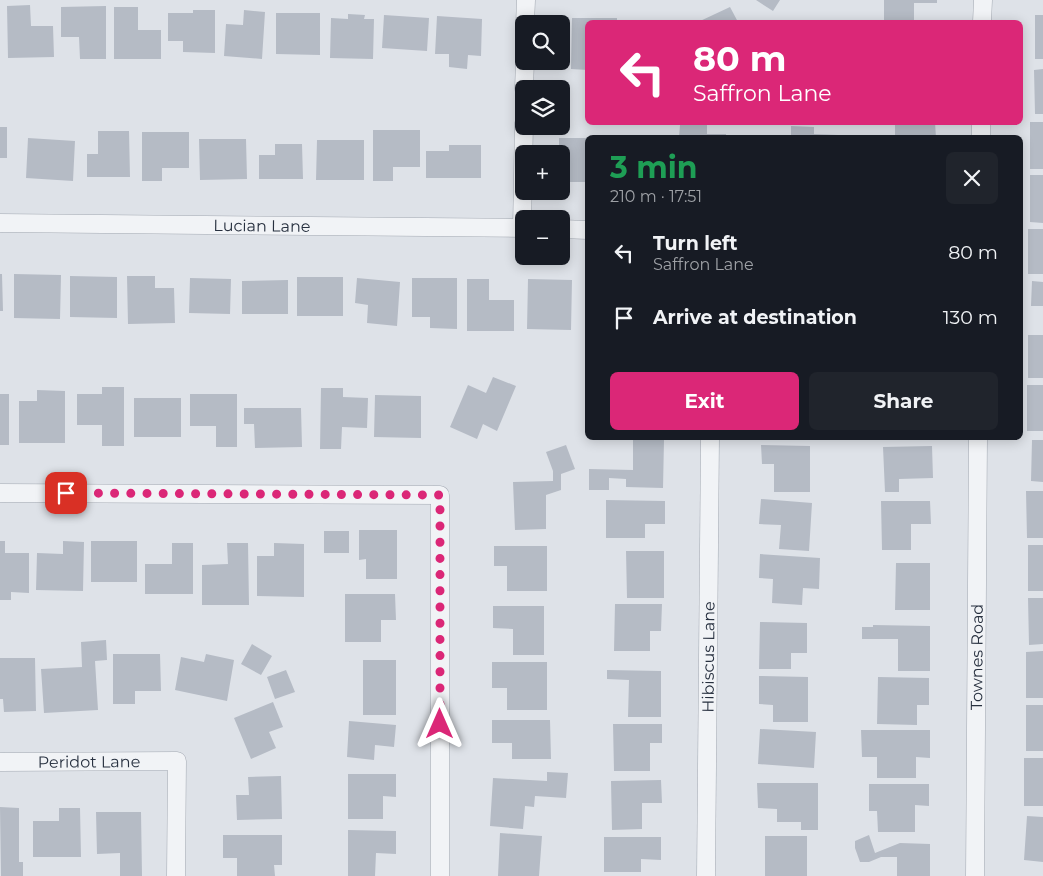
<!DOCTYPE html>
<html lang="en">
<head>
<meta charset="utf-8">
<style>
  body { margin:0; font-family:Montserrat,sans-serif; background:#20242c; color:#f1f3f6; height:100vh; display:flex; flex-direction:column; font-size:19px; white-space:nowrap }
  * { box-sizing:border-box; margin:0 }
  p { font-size:16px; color:#9ea1a6 }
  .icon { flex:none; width:28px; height:28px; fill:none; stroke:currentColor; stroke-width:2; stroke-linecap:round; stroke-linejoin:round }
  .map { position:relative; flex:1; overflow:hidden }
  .sheet { position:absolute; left:585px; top:135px; width:438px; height:305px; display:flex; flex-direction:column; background:#171b24; border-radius:8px; box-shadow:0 2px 12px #0003 }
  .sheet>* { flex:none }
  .hud { position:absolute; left:585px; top:20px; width:438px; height:105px; border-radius:8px; box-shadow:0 2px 12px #0003; background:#db2777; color:#fff; overflow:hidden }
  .tools { position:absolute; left:515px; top:15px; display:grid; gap:10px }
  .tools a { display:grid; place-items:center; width:55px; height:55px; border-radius:8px; background:#171b24; box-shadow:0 2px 12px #0003; font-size:25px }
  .pin { position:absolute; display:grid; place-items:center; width:42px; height:42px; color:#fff; margin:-21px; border-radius:10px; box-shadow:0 2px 8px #0006 }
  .me { position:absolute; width:55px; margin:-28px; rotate:0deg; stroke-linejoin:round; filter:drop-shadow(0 0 4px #0008) }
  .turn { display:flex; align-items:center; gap:18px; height:105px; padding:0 25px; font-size:22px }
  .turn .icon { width:65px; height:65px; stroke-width:2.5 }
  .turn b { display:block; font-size:35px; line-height:42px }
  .round { display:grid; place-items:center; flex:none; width:52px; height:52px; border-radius:8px; background:#20242c }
  .headline { display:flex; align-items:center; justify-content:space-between; height:85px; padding:0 25px }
  h1 { font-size:30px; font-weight:700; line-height:38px; color:#1e9e55 }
  .primary-button { display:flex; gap:10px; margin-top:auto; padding:10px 25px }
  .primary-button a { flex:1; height:58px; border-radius:8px; background:#db2777; color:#fff; font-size:20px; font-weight:700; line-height:58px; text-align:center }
  .primary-button a+a { background:#20242c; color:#f1f3f6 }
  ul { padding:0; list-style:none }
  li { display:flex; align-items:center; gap:15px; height:65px; padding:0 25px }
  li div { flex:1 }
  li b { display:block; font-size:19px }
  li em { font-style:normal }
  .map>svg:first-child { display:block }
  .building { fill:#b5bbc5 }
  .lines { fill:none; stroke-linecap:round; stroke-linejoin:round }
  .street-casing { stroke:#a3a9b2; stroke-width:19 }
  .street { stroke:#f1f3f6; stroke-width:18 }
  .route { stroke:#db2777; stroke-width:9; stroke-dasharray:0 16.2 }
  .labels { text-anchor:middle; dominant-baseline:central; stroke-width:4; stroke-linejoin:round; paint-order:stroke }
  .street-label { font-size:16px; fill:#27303f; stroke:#edf1f5 }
</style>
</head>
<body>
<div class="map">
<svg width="1043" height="876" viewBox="0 0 1043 876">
  <rect width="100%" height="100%" fill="#dee2e8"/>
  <!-- building -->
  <path class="building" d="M756,0H780L773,11Z
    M884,0H937V3H914V22H884Z
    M30,5L31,26H53L54,57L8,58L7,6Z
    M106,6V59H80L79,37H61V7Z
    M114,7H138V30H161V59H114Z
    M730,7L738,22H698Z
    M193,10H215V53L183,52V41H168V13H193Z
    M244,10L265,12L262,59L224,56L226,24L243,25Z
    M276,13H320V55L276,54Z
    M348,14L365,15L364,19H374L373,59L330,58L331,18L348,19Z
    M384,15L429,18L427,51L382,48Z
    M1035,15H1043V59H1035Z
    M437,16L482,19L481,56L468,55L467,69L449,67V54H435Z
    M572,18H617V22H588V70L571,69Z
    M628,20L678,21V22H628Z
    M1043,69V114H1035L1034,70Z
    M891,122H935L936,138H895V125H891Z
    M1030,122H1043V169H1030Z
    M680,125H707V134H726V138H679Z
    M791,126L814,127V134L838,135V138H791Z
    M0,127H7V158H0Z
    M373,130H420V167H393V181H373Z
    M98,131H129L130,177H87V154H98Z
    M142,132H189V168H162V181H142Z
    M28,138L75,141L73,181L26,178Z
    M559,138H588V182H561V154H559Z
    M199,139H246L247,179L200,180Z
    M317,140H364V180H316Z
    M275,144H302L303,179H259V155H275Z
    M449,145H481V178H426V151H449Z
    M1030,175H1043V223L1030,222Z
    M1028,229H1043V274H1028Z
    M0,274H2L3,311H0Z
    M14,274L61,275L60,319L14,318Z
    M70,276L117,277V318L70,317Z
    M127,276H155V288H174L175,323L128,324Z
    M297,277H343V316H297Z
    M190,278L231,279L230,314L189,313Z
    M357,278L400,282L397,326L367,323L368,305L355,303Z
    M412,278H457V329L430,328V317H412Z
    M467,279H489V300H514V331H467Z
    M528,279L572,280L571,330L527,329Z
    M288,280V314H242V281Z
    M1032,281L1043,282V306H1031Z
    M1028,335H1043V378H1028Z
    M493,377L516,386L497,431L483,424L477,439L450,427L468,385L486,393Z
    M1027,385H1043V431H1027Z
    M102,387H124V446H102V425H77V394H102Z
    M321,388H343V397L368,398L367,428L342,427L341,449H320Z
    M37,390L65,391V443H19V401H37Z
    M0,394H9V445H0Z
    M190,394H237V447H216V426H190Z
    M375,395L421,396V438L374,437Z
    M134,398H181V437H134Z
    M244,408H301L302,447L255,448L254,424H244Z
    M633,440H664L663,488L626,487V479L609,478V490H589V469L633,470Z
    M1032,440H1043V482L1031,481Z
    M566,445L575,469L561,474V490L546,495V529L515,530L513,482L553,481V471L546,452Z
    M761,445L810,446V492H774V464H762Z
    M932,446L933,478L899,479V492H885L883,447Z
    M1026,491H1043V538H1027Z
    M761,499L812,503L809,551L779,549L781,525L759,524Z
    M606,500L665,501V524H645V538H606Z
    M881,501H930L931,524H911V550H882Z
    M359,530H397V579H366V559L359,560Z
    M324,531H349V553H324Z
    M0,541H5V553H29V593L11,592V600H0Z
    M63,541L84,542L83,591L36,590L37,553L63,554Z
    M91,541H137V582H91Z
    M172,543H193V594H145V564H172Z
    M227,543H248L249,605H202V565L228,564Z
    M274,543L304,544V597L257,596V556H274Z
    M1028,545H1043V591H1028Z
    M494,546H547V591H507V566H494Z
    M626,551H664V598H627Z
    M760,554L820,558L819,589L803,588L802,605L772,603L773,579L759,578Z
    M896,563H930V610H895Z
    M345,594H395L396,620H381V642H345Z
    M1028,598H1043V644L1029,645Z
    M615,604H662L661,631H650V651H614Z
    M493,606H544V655H513V629L493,628Z
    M760,622L807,623V653H791V669H759Z
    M873,625L930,626V671H898V639H862V627H873Z
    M106,640L107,660L95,661L98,710L44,713L41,669L82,667L81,642Z
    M252,644L272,656L261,675L241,664Z
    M1043,651V698H1026V652Z
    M113,654H160L161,691H135V704H113Z
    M206,654L234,660L227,701L175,690L181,657L204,662Z
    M0,658H35L36,711L4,712L3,699H0Z
    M363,660H396V715H363Z
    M492,662H547V710H507V688H492Z
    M286,670L295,692L275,699L267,677Z
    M607,670L661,671V717H628L629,680L607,679Z
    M759,676L808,677V722H773V705L759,704Z
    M878,677L929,678V705H917V725L877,724Z
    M273,702L283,727L269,732L276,748L251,759L234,718Z
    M1026,705H1043V751H1026Z
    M492,720H550L551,759H512V743H492Z
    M349,721L396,725L394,747L375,745L374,760L347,757Z
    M613,724H662V743H650V771H614Z
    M760,729L816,732L814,768L758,764Z
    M861,730H930V758L916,757V778H877V757H862Z
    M1024,758H1043V806H1024Z
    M547,772L568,773L566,798L535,796L534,807L525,806L523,829L490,826L493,778L547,781Z
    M348,774H396V797L383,796V819H348Z
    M281,776L282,819L237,820L236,795H249L248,777Z
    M661,780L662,803H642V829L612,830L611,781Z
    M757,783H818V830H801V822H777V809L758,808Z
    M869,784H929V806L915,805V832H878L877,811H869Z
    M0,807L19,808V862H23V876H1Z
    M59,808H80L81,857H33V821H59Z
    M96,812H141L142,876H120V853L97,854Z
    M1027,816L1043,817V862L1024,860Z
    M348,830L396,831V854L376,853L375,876H348Z
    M500,833L542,836L539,876H498Z
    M223,835H282V865H274L275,876H237V858H223Z
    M869,835L875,853L900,843L930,844V876H897V857H881L869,862H860L855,848V841Z
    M765,836H807V876H765Z
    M604,837H661V860L641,859V872H604Z"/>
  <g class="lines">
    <!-- street casing -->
    <g class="street-casing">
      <g id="street">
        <path d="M982,22L983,0"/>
        <path d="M525,24L526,0"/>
        <path d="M524,89L525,61"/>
        <path d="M981,138V122"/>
        <path id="s1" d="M0,223L524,228"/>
        <path d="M522,228L524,123"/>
        <path d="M561,229L588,230"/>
        <path d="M0,493L440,495V876"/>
        <path id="s2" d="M0,762L177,761L176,876"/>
        <path id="s3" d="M706,876L710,438"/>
        <path id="s4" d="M975,876L978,438"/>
      </g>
    </g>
    <!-- street -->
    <use href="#street" class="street"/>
  </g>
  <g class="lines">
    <!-- route -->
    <path class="route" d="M66,493L440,495V724"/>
  </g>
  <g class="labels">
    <!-- street labels -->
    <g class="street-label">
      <text stroke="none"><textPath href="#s1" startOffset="262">Lucian Lane</textPath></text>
      <text stroke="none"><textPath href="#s3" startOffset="219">Hibiscus Lane</textPath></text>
      <text stroke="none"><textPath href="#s4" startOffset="219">Townes Road</textPath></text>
      <text stroke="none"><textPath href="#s2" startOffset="89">Peridot Lane</textPath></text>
    </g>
  </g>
</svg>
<div class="tools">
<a><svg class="icon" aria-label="search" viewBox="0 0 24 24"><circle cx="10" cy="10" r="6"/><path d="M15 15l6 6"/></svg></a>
<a><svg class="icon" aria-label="layers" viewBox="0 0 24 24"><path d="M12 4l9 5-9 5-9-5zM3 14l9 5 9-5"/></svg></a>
<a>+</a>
<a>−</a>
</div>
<div class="pin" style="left:66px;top:493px;background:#d93025"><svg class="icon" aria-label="arrive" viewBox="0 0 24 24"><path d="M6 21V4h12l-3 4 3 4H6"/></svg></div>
<svg class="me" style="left:440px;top:724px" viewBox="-20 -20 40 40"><path d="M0-17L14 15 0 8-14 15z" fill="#db2777" stroke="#fff" stroke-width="4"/></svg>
<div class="hud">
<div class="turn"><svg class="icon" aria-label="left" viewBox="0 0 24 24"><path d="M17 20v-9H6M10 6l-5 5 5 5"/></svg><div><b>80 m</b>Saffron Lane</div></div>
</div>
<section class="sheet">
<div class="headline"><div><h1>3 min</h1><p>210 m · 17:51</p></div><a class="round"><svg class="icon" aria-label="close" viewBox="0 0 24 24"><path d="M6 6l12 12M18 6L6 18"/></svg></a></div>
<ul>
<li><svg class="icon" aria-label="left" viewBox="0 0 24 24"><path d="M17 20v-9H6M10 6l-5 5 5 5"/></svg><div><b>Turn left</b><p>Saffron Lane</p></div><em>80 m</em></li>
<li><svg class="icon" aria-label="arrive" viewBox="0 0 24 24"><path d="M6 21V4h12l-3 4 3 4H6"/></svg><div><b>Arrive at destination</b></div><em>130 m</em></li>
</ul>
<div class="primary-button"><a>Exit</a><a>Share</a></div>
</section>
</div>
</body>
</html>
